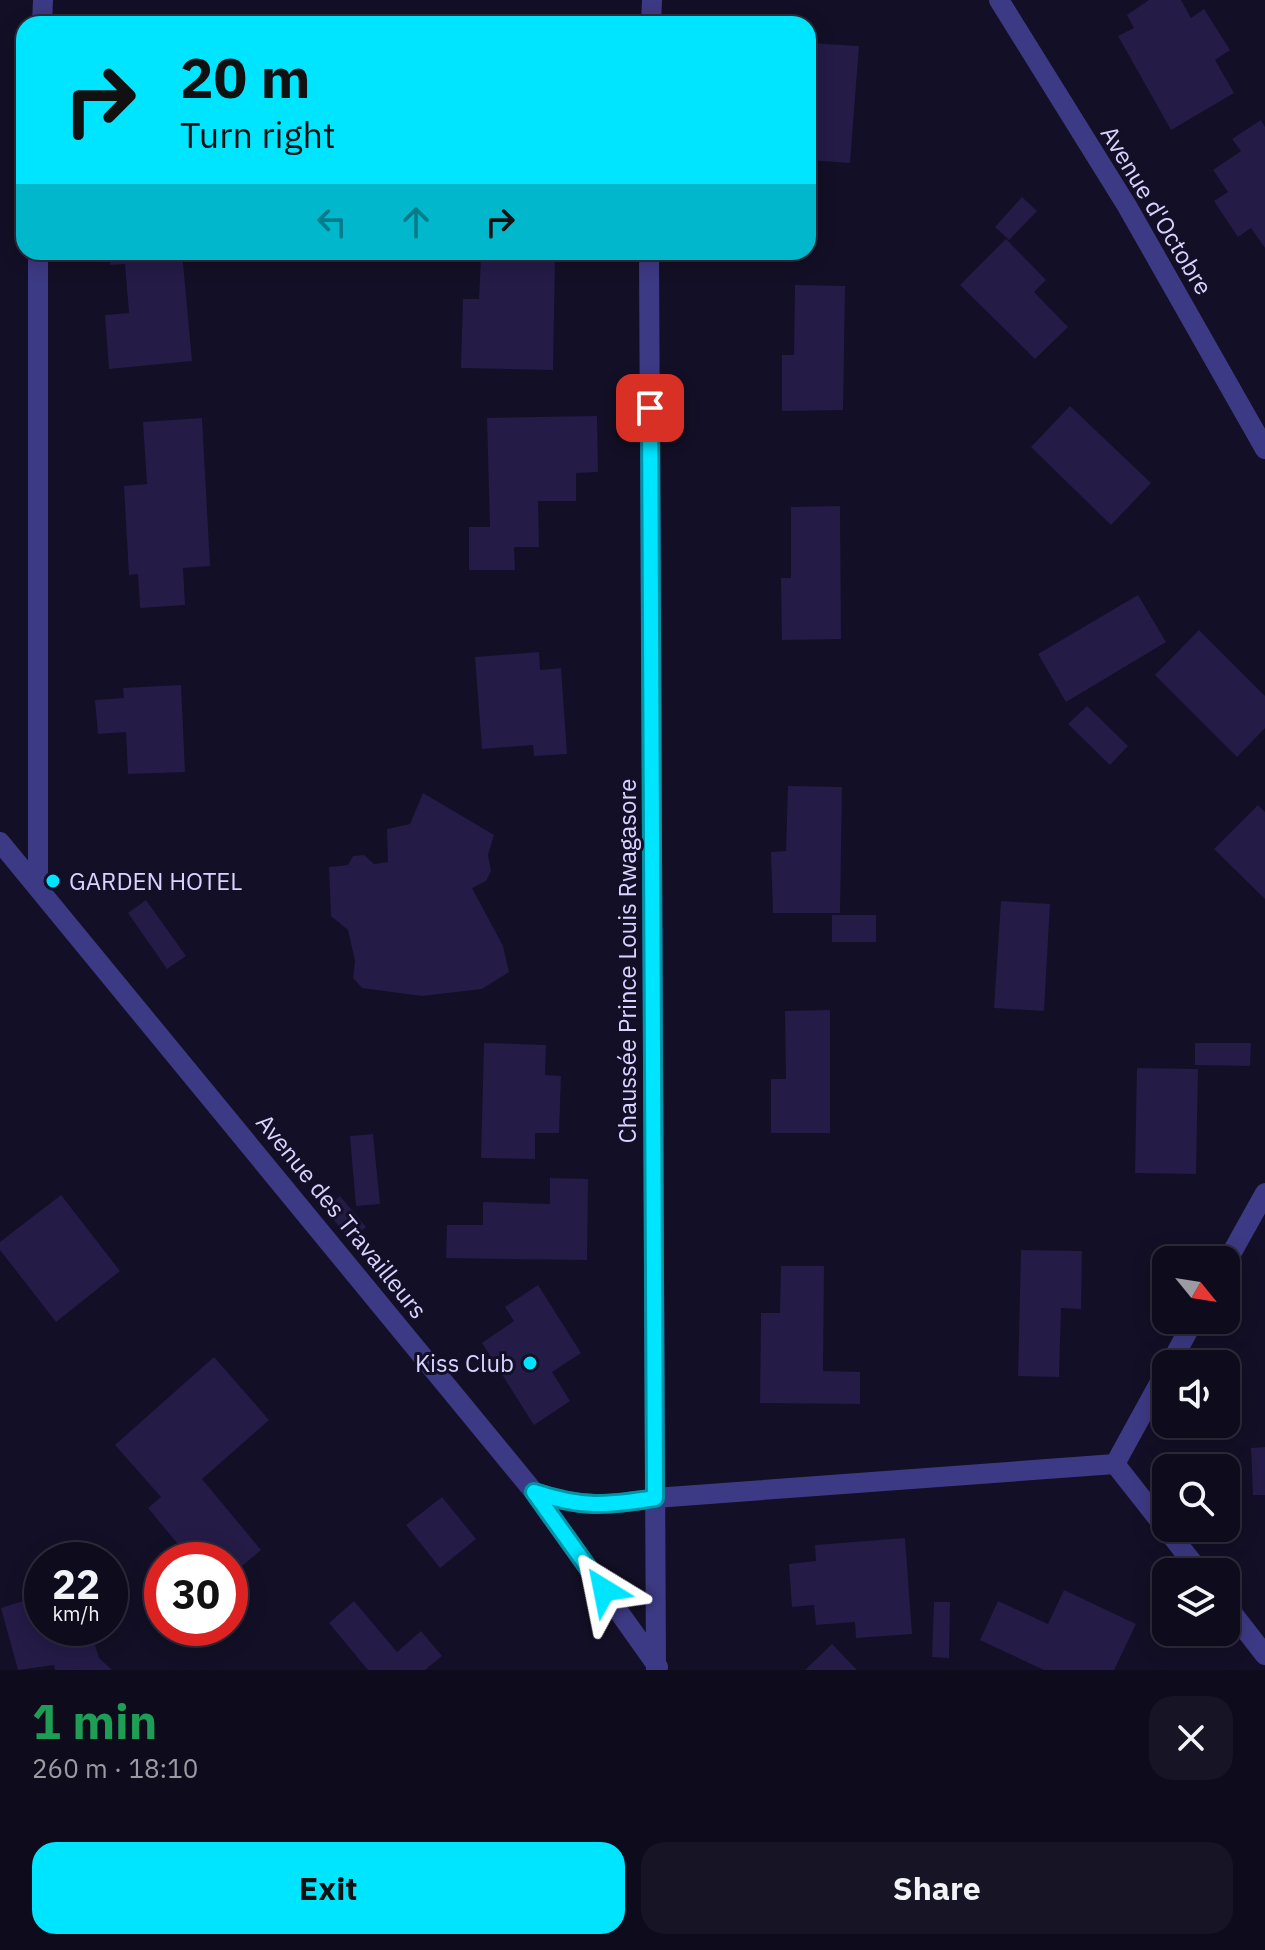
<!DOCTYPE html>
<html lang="en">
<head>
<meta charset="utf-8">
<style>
  body { margin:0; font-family:"IBM Plex Sans",sans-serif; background:#171425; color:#f1f3f6; height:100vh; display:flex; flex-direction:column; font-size:30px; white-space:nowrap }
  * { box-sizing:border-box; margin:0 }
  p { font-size:26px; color:#9b9ba3 }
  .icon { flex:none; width:44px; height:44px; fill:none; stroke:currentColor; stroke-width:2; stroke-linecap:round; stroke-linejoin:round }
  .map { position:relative; height:1670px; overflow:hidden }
  .side { display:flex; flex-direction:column; background:#0e0b1c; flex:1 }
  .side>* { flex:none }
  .hud { position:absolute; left:16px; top:16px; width:800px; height:244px; border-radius:24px; box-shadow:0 4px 20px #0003,0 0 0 2px #2e2b3b; background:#00e5ff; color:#111; overflow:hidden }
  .needle { width:52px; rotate:120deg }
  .fabs { position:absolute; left:1152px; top:1246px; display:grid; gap:16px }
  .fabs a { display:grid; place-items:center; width:88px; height:88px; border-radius:16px; background:#0e0b1c; box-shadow:0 4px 20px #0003,0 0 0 2px #2e2b3b; font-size:40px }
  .speed { position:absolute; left:24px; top:1542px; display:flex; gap:16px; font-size:40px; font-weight:700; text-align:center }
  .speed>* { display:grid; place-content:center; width:104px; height:104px; border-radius:50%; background:#0e0b1c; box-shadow:0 4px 20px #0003,0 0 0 2px #2e2b3b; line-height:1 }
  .speed small { font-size:20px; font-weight:400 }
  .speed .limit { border:12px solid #d22; background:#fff; color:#111 }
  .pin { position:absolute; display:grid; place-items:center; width:68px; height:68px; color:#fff; margin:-34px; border-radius:16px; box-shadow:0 4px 12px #0006 }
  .me { position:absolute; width:88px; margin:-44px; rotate:325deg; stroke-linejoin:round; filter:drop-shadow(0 0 6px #0008) }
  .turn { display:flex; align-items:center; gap:28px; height:168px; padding:0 32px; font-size:36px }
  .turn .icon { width:104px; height:104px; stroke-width:2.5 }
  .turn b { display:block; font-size:56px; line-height:68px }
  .lanes { display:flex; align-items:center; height:76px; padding:0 32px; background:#0003; justify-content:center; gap:40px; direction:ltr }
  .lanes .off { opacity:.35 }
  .round { display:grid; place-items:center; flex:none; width:84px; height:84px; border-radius:24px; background:#171425 }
  .summary { display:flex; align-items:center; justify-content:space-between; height:136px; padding:0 32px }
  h1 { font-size:48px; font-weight:700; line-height:60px; color:#1e9e55 }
  .primary-button { display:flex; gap:16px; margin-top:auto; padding:16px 32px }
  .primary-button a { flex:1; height:92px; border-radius:24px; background:#00e5ff; color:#111; font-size:32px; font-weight:700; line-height:92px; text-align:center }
  .primary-button a+a { background:#171425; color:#f1f3f6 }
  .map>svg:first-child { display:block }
  .building { fill:#241b47 }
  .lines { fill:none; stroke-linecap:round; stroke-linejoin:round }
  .minor { stroke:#3d3a85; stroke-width:20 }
  .route-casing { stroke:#0095a6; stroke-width:20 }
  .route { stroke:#00e5ff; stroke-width:14 }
  .poi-dot { fill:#00e5ff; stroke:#130f26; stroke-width:3 }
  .labels { text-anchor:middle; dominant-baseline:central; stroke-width:6; stroke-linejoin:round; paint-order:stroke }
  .street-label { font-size:24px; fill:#d9d4ff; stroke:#130f26 }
  .poi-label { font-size:24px; fill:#d9d4ff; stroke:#130f26; text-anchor:start }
</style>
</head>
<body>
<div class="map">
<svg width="1265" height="1670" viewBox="0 0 1265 1670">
  <rect width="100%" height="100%" fill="#130f26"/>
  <!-- building -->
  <path class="building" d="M1149,0H1181L1191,18L1204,9L1230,50L1215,60L1234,93L1171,130L1118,36L1134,28L1127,15Z
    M809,43L859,46L850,163L808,160Z
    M1261,120L1265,127V248L1251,228L1238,237L1214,201L1228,192L1213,170L1241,151L1232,139Z
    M1022,197L1037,211L1009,240L995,227Z
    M1006,239L1046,280L1034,292L1068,327L1035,359L960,285Z
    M109,252H182L192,361L109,369L105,315L129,313L125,264L110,265Z
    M481,257L555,258L553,370L461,368L463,299H479Z
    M795,285L845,286L843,410L782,411V355H794Z
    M1070,406L1151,483L1111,525L1031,447Z
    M597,416L598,472L576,473V501H538L539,547H514L515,570H469V527H490L487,418Z
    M202,418L210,566L183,568L185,605L140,608L138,574L129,575L124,486L147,484L143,422Z
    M840,506L841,639L782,640L781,578H791V507Z
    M1138,595L1166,642L1066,702L1038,654Z
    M1199,630L1265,696V728L1237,757L1155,675Z
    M539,652L540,670L561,668L567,754L534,756L533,745L482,749L475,657Z
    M181,685L185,772L128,774L126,732L98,734L95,700L124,698L123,688Z
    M1087,706L1128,746L1110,765L1068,724Z
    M788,786L842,787L840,913H773L771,852L786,851Z
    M423,793L494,835L488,855L491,871L486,881L472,888L503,946L509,972L482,989L422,996L362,988L353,978L355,961L348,930L331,916L329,867L348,865L353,856L364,855L374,864L388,862L387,829L410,824Z
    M1258,805L1265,812V899L1214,849Z
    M146,900L186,956L167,969L128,913Z
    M1001,901L1050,904L1044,1011L994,1008Z
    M832,915H876V942H832Z
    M830,1010V1133H771V1079H786L785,1011Z
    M484,1043L546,1045L545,1075L561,1076L559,1133H535V1159L481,1158Z
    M1195,1043H1251L1250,1066L1195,1065Z
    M1137,1068L1198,1069L1196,1174L1135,1173Z
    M373,1134L380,1204L356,1206L350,1136Z
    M550,1178L588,1179L587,1260L446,1258L447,1225H483V1202L550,1204Z
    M61,1195L120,1271L56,1322L0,1250V1242Z
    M340,1196L366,1227L350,1240L325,1209Z
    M1021,1250L1082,1251L1081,1309L1061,1308L1059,1377L1018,1376Z
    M781,1266H824L823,1371L860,1372V1404L760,1403L761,1313H780Z
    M538,1285L581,1353L552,1372L570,1401L534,1425L482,1343L514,1321L505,1307Z
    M214,1357L269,1420L202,1479L261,1550L230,1576V1560H191L148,1508L161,1497L115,1445Z
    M1265,1447V1495H1253L1251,1448Z
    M442,1497L476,1539L440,1568L406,1525Z
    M905,1538L912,1634L856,1638L855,1622L816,1625L814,1605L792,1607L789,1564L816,1561L815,1545Z
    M110,1584L121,1620L110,1624Z
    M1064,1590L1136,1624L1114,1670H1044L980,1640L998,1601L1048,1624Z
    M42,1595V1628H98L91,1631L99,1658L112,1670H55L54,1665L18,1670L1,1608Z
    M354,1601L397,1652L421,1631L442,1656L425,1670H368L329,1623Z
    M934,1602H950L949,1658L932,1657Z
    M832,1644L857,1670H805Z"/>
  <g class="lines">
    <!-- minor -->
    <path class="minor" d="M999,0L1127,206L1265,449
      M42,24L43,0
      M651,24L652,0
      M38,252V887
      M649,252L656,1670
      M0,842L534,1492L658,1667
      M1226,1263L1265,1193
      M1170,1364L1194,1320
      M1115,1464L1200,1572
      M534,1492C582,1508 606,1506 655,1498L1115,1464L1166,1371
      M1226,1605L1265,1655"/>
  </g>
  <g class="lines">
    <!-- route casing -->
    <g class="route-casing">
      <path id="route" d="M604,1590L534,1492C582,1508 606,1506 655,1498L650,408"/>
    </g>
    <!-- route -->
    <use href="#route" class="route"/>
  </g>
  <!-- markers -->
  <g class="poi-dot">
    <circle cx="53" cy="881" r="8"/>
    <circle cx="530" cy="1363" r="8"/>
  </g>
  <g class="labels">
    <!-- street labels -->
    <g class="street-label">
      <text transform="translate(1157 210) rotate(59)">Avenue d'Octobre</text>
      <text transform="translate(627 961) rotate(-90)">Chaussée Prince Louis Rwagasore</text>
      <text transform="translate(342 1216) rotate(51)">Avenue des Travailleurs</text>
    </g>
    <!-- poi labels -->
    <g class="poi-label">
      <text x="69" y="881">GARDEN HOTEL</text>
      <text x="514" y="1363" text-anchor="end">Kiss Club</text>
    </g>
  </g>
</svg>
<div class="fabs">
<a><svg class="needle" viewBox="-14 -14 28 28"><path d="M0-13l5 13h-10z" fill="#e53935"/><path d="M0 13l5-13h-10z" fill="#9b9ba3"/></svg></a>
<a><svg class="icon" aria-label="sound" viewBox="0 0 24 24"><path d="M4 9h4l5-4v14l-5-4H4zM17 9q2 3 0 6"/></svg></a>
<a><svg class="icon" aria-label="search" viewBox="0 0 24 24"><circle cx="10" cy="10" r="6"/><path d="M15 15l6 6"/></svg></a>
<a><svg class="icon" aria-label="layers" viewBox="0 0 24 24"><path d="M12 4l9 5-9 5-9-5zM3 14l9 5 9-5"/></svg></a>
</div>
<div class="speed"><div>22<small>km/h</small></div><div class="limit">30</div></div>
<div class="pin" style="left:650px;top:408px;background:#d93025"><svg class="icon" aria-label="arrive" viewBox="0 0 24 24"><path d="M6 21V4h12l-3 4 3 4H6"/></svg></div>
<svg class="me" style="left:604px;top:1590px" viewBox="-20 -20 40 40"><path d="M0-17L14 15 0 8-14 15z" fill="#00e5ff" stroke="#fff" stroke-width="4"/></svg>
<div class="hud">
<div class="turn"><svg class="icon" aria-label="right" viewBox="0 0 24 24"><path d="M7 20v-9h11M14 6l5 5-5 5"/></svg><div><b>20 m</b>Turn right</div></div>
<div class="lanes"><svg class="icon off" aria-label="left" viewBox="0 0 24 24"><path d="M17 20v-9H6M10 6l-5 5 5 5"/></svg><svg class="icon off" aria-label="ahead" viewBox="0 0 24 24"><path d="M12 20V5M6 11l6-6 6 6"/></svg><svg class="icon" aria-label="right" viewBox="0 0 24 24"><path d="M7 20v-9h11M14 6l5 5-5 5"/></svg></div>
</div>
</div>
<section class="side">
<div class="summary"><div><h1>1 min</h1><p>260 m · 18:10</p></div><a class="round"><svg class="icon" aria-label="close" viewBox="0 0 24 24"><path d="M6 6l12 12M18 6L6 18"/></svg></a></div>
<div class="primary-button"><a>Exit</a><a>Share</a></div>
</section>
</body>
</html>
